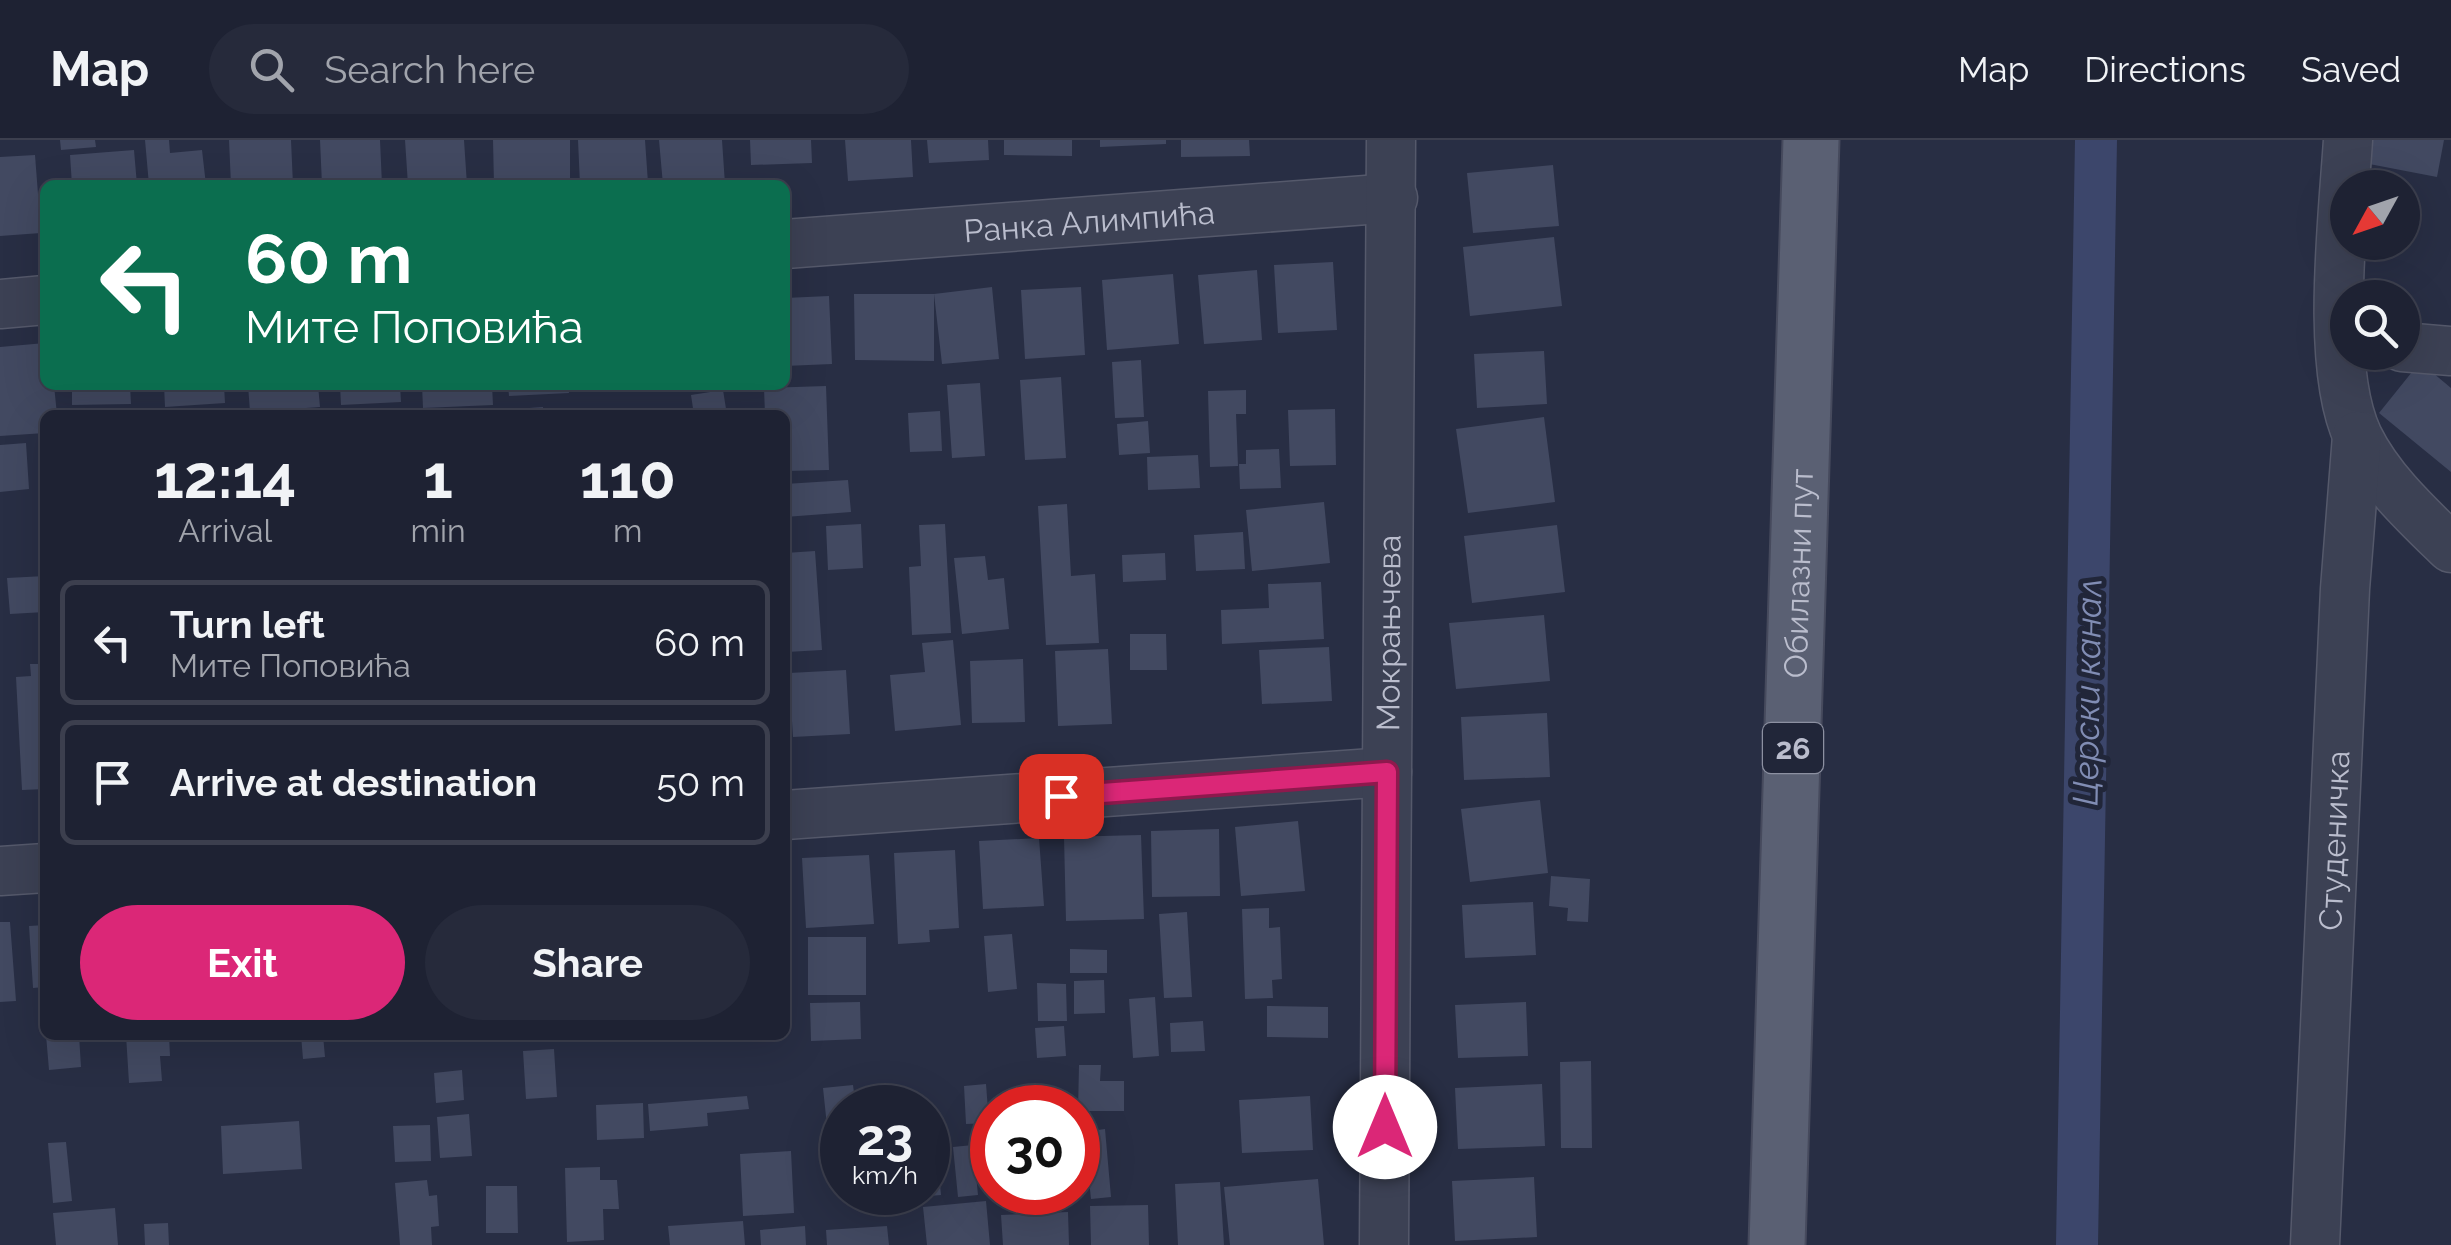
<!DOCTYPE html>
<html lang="en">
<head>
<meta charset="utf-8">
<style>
  body { margin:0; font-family:Raleway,sans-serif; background:#262a3b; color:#f1f3f6; height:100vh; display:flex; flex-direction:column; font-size:38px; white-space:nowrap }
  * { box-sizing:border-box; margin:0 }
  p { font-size:32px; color:#a1a4ac }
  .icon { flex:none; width:55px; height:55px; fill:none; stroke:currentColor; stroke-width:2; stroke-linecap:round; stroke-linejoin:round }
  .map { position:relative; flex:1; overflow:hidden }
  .details { position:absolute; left:40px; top:270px; width:750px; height:630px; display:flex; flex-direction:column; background:#1e2233; border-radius:15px; box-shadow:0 10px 40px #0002,0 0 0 2px #3c3f4e }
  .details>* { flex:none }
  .guide { position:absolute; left:40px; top:40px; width:750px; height:210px; border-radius:15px; box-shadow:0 10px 40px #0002,0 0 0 2px #3c3f4e; background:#0b6e4f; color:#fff; overflow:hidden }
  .needle { width:65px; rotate:230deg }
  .buttons { position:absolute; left:2330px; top:30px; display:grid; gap:20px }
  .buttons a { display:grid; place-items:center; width:90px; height:90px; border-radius:50%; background:#1e2233; box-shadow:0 10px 40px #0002,0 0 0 2px #3c3f4e; font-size:50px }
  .speed { position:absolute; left:820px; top:945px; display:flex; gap:20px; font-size:50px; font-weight:700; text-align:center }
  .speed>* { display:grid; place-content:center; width:130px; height:130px; border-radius:50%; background:#1e2233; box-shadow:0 10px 40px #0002,0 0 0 2px #3c3f4e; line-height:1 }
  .speed small { font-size:25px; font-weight:400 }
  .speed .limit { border:15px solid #d22; background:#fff; color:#111 }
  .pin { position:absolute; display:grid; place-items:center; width:85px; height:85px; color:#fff; margin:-42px; border-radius:20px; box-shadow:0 5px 15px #0006 }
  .me { position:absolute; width:110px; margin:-55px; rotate:0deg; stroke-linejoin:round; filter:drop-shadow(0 0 8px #0008) }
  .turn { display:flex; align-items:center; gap:35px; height:210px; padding:0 40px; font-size:45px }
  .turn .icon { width:130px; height:130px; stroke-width:2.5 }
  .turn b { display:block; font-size:70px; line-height:85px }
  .eta { display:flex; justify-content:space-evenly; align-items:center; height:170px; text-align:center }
  .eta b { font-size:60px; font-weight:700; line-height:70px }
  .button { display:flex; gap:20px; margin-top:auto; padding:20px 40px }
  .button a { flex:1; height:115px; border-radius:60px; background:#db2777; color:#fff; font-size:40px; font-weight:700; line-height:115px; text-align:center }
  .button a+a { background:#262a3b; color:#f1f3f6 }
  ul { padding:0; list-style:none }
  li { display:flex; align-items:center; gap:30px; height:125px; margin:0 20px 15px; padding:0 20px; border:5px solid #3c3f4e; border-radius:15px }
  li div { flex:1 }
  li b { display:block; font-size:38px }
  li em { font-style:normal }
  header { display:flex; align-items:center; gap:60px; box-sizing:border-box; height:140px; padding:0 50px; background:#1e2233; border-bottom:2px solid #3c3f4e }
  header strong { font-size:48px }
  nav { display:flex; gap:55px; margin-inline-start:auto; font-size:35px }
  .search { width:700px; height:90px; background:#262a3b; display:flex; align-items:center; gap:25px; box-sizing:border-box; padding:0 35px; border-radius:55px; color:#a1a4ac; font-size:38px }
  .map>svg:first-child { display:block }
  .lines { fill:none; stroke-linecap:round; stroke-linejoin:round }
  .canal { stroke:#3c466b; stroke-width:42 }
  .building { fill:#424961 }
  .minor-casing { stroke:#55596b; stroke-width:51 }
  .major-casing { stroke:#464a5d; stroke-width:59 }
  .minor { stroke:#3c4154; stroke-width:48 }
  .major { stroke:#5a6073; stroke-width:55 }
  .route-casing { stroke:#8e194d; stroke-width:25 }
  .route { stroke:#db2777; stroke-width:18 }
  .labels { text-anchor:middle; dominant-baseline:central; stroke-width:10; stroke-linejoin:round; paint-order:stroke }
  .shield { fill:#212639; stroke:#8c90a1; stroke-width:2.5 }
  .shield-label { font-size:30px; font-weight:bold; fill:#babdcd }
  .street-label { font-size:32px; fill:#babdcd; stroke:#212639 }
  .water-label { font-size:35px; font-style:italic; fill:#818db4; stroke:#212639 }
</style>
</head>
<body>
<header>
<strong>Map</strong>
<div class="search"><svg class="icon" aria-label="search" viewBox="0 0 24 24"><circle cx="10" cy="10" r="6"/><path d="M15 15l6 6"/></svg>Search here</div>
<nav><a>Map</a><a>Directions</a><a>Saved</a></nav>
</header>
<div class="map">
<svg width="2451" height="1105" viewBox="0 0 2451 1105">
  <rect width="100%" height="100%" fill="#282e44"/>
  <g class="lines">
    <!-- canal -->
    <path class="canal" d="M2077,1105L2096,0"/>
  </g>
  <!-- building -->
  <path class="building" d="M60,0H95L96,7L61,10Z
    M145,0H169L170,13L202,10L206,45H149Z
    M229,0H291L293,45H231Z
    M320,0H380L382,45H322Z
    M405,0H464L467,45H408Z
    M493,0H570V45H494Z
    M578,0H645L648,43L580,45Z
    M659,0H722L725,44L663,45Z
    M750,0H811L812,23L751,25Z
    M845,0H911L913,37L848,41Z
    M927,0H988L989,20L929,23Z
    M1004,0H1072V16L1004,15Z
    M1100,0H1166V4L1100,7Z
    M1181,0H1249L1250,16L1181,17Z
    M2369,0H2444L2437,37L2364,23Z
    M134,10L137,45H72L70,15Z
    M35,15L41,93L0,96V17Z
    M1553,25L1559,86L1473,93L1467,33Z
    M1554,97L1562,166L1470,176L1463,107Z
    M1333,122L1337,190L1278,193L1274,125Z
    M1257,130L1262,200L1204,204L1198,135Z
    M1173,134L1179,204L1107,210L1102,140Z
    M992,147L999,219L942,224L934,154Z
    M1081,147L1085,215L1025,219L1021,150Z
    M854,154H934V221L855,220Z
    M829,156L832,224L785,226V158Z
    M45,203V245H54L57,275H45V293L0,296V207Z
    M1544,211L1547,264L1477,268L1474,214Z
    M1141,220L1144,277L1115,278L1112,222Z
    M2420,222L2451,248V332L2379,273Z
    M1061,237L1066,318L1025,320L1020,240Z
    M980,243L985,316L952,318L947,245Z
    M72,245H130L131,264L72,265Z
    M164,245H224L225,263L165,267Z
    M248,245H318L320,267L250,272Z
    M340,245H400L401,262L341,265Z
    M422,245H492L493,265L423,268Z
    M508,245H568L569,253L509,256Z
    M826,246L829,330L785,331V275H765L764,248Z
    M723,250L727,275H694L691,255Z
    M1246,250V274H1236L1238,326L1210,327L1208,251Z
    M543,267V275H515V269Z
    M1335,269L1336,325L1290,326L1288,270Z
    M940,271L942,311L910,312L908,273Z
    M1544,277L1555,362L1468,373L1456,289Z
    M1148,281L1150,313L1119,315L1117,284Z
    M26,303L29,349L0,352V305Z
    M1279,309L1281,348L1240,349L1239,324H1246V310Z
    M1198,315L1200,348L1148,350L1147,317Z
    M848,340L851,372L785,377V344Z
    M1324,362L1330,423L1252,431L1246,370Z
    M1067,364L1071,436L1095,434L1099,503L1046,505L1038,366Z
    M861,384L863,428L828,430L826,386Z
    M945,384L951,493L912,495L909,427L921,426L919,385Z
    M1557,385L1565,452L1472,463L1464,396Z
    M1243,392L1245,429L1196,431L1194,395Z
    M815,411L822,510L787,512L785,413Z
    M1165,413L1166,440L1123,442L1122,415Z
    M985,416L988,440L1004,438L1009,489L962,494L954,418Z
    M45,436V472L10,474L7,438Z
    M1321,442L1324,499L1222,504L1221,470L1269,468L1268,444Z
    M1544,475L1550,541L1456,549L1449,483Z
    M1130,494H1166L1167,530H1130Z
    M953,500L961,585L895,591L890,535L925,532L922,503Z
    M1329,507L1332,561L1262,564L1259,510Z
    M1108,509L1112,584L1058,586L1055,511Z
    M1023,519L1025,582L972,583L970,521Z
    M30,524H45V649L22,650L16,537L31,536Z
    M846,530L850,594L793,597L789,533Z
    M1547,573L1550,637L1464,640L1461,577Z
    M1540,660L1548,733L1470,742L1461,669Z
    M1298,681L1305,751L1241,756L1235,687Z
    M1219,689L1220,756L1152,757L1151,691Z
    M1141,695L1144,779L1066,781L1064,697Z
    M1039,698L1044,766L983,769L979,701Z
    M955,710L959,788L929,790L930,802L898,804L894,713Z
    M869,715L874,784L806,788L802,718Z
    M1551,736L1590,739L1588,782L1567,781L1568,768L1549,766Z
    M1533,762L1536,815L1465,818L1462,765Z
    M1269,768V788L1280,787L1282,839L1272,840L1273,858L1245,859L1242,769Z
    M1187,772L1192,857L1164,858L1159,774Z
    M0,782H10L16,861L0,862Z
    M45,785V847L33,848L29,786Z
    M1012,794L1017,849L988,852L984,796Z
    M808,797H866V855H808Z
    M1070,809L1107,810V833H1070Z
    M1104,840L1105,873L1074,874V841Z
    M1037,843L1066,844L1067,881H1038Z
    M1155,857L1159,916L1133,918L1129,859Z
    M860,862L861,899L811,901L810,863Z
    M1526,862L1528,916L1458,918L1455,865Z
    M1267,866L1328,867V898L1267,897Z
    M1203,881L1205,911L1171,912L1170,883Z
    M1064,886L1066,916L1037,918L1035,888Z
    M46,895H79L81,927L49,930Z
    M126,895H169L170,916H160L162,941L129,943Z
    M301,895H323L325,917L303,919Z
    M554,909L557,957L526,959L523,911Z
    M1591,921L1592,1008H1561L1560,922Z
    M1079,925H1101L1100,941H1124V971H1078Z
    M462,930L464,960L436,963L434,933Z
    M986,944L989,983L966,984L964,946Z
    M1542,944L1545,1006L1458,1009L1455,948Z
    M853,945L856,968H842V984L827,986L823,948Z
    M747,956L749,969L707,973L708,986L650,991L648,964Z
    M1310,956L1313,1010L1242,1013L1239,960Z
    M643,963L644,998L597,1000L596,965Z
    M469,974L472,1016L440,1018L437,977Z
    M934,976L941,1055L917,1057L916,1052H928V977Z
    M299,981L302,1029L223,1034L221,986Z
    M430,985L431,1021L395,1022L393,986Z
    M1105,989L1111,1057L1091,1059L1084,992Z
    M66,1002L72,1061L53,1063L48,1003Z
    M973,1005L978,1055L958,1057L953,1007Z
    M791,1011L794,1073L743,1076L740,1014Z
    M600,1027V1040H617L619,1069H603L604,1100L567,1102L565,1028Z
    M1534,1037L1537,1097L1455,1101L1452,1041Z
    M1318,1039L1324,1105H1230L1224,1047Z
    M427,1040L429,1056L437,1055L439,1086L431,1087L432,1105H400L395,1043Z
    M1220,1042L1224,1105H1178L1175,1044Z
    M486,1046H517L518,1093H486Z
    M986,1061L990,1105H927L923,1067Z
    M1148,1065L1149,1105H1091L1090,1066Z
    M115,1068L118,1105H56L53,1073Z
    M1068,1072L1069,1105H1003L1001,1075Z
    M743,1081L745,1105H670L668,1086Z
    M168,1083L169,1105H145L144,1084Z
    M805,1086L806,1105H761L760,1090Z
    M887,1086L889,1105H827L826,1090Z"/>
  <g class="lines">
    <!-- minor casing -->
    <g class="minor-casing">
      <g id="minor">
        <path d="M2348,0C2343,78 2325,228 2358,297C2379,340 2417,375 2451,408"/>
        <path id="s1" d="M785,104L1393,58"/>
        <path d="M0,164L45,160"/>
        <path d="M2402,207L2451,211"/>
        <path d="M785,675L1387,632"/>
        <path d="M0,731L45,728"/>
        <path id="s2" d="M1384,1105L1391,0"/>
        <path id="s3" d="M2315,1105L2345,449L2357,296"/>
      </g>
    </g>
    <!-- major casing -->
    <g class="major-casing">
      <g id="major">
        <path id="s4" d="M1777,1105L1811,0"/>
      </g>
    </g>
    <!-- minor -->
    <use href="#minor" class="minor"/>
    <!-- major -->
    <use href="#major" class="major"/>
  </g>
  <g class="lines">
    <!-- route casing -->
    <g class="route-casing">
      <path id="route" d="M1061,656L1387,632L1385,987"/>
    </g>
    <!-- route -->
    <use href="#route" class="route"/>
  </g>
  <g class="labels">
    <!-- shield labels -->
    <rect class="shield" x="1763" y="583" width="60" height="50" rx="8"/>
    <g class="shield-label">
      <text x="1793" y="608">26</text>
    </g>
    <!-- street labels -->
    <g class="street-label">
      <text stroke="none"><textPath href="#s1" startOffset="305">Ранка Алимпића</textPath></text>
      <text stroke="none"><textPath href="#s4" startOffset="672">Обилазни пут</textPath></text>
      <text stroke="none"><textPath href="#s2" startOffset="612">Мокрањчева</textPath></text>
      <text stroke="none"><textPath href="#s3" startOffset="405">Студеничка</textPath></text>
    </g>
    <!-- water labels -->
    <g class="water-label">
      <text transform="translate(2087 552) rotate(-89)">Церски канал</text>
    </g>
  </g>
</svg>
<div class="buttons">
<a><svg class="needle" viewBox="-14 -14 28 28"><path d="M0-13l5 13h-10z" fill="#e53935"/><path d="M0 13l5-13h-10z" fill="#a1a4ac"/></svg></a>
<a><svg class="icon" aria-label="search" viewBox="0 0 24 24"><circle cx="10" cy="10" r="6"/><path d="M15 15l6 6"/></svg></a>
</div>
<div class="speed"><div>23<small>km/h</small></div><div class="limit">30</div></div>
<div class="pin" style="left:1061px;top:656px;background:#d93025"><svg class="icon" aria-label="arrive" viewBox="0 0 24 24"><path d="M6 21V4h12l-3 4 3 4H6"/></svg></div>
<svg class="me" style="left:1385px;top:987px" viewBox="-20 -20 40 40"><circle r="19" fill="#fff"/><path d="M0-13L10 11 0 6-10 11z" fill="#db2777"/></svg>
<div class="guide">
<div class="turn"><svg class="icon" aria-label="left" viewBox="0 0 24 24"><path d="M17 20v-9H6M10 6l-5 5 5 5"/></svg><div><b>60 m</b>Мите Поповића</div></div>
</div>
<section class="details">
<div class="eta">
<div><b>12:14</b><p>Arrival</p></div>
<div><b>1</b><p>min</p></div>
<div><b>110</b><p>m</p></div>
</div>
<ul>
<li><svg class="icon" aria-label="left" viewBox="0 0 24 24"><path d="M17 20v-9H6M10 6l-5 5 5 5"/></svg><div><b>Turn left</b><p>Мите Поповића</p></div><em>60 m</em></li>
<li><svg class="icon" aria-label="arrive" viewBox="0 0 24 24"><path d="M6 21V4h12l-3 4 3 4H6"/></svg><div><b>Arrive at destination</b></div><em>50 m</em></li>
</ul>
<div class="button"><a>Exit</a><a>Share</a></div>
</section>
</div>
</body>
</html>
